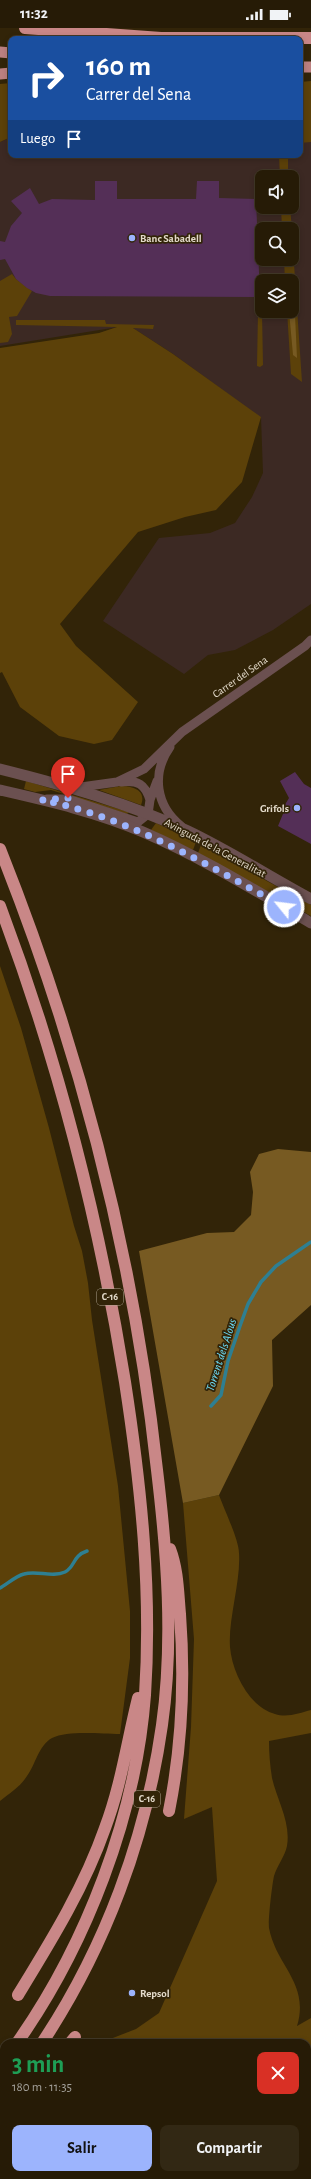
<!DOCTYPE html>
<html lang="es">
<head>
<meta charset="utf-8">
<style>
  body { margin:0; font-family:"Alegreya Sans",sans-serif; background:#322814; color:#f1f3f6; height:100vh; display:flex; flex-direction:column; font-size:15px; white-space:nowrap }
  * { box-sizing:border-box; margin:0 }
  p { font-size:13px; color:#a4a19b }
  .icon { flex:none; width:22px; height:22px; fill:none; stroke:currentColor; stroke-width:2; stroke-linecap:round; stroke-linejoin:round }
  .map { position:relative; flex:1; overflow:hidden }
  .side { position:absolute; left:0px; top:2011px; width:311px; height:140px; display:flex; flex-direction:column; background:#261b06; border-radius:12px 12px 0 0; box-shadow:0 2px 6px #0003,0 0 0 1px #423928 }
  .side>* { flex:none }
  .top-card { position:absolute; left:8px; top:8px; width:295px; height:122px; border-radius:8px; box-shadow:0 2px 6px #0003,0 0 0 1px #423928; background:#1a4fa0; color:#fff; overflow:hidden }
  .controls { position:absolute; left:255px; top:142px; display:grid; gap:8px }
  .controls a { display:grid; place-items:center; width:44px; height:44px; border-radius:8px; background:#261b06; box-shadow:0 2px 6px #0003,0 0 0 1px #423928; font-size:20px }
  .pin { position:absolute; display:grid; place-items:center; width:34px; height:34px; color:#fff; margin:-41px -17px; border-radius:50% 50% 50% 0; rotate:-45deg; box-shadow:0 0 4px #0007 }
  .pin .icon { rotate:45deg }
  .me { position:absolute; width:44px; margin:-22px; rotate:299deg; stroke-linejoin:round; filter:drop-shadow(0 0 3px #0008) }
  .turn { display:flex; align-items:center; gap:14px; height:84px; padding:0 12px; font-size:18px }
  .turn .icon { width:52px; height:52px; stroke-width:2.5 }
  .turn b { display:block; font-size:28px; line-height:34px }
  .then { display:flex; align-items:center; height:38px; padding:0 12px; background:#0003; gap:8px; font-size:15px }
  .round { display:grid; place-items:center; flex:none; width:42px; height:42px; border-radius:8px; background:#322814 }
  .overview { display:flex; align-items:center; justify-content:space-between; height:68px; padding:0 12px }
  h1 { font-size:24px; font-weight:700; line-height:30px; color:#1e9e55 }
  .cta { display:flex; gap:8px; margin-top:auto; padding:8px 12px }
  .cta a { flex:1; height:46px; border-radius:8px; background:#9cb4fd; color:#111; font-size:16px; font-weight:700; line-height:46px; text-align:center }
  .cta a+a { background:#322814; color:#f1f3f6 }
  .status { display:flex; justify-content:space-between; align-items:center; height:28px; padding:0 20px; background:#261b06; direction:ltr }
  .status svg { height:11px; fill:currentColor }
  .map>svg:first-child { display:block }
  .commercial { fill:#3c2923; fill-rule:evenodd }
  .green { fill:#5c4109 }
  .forest { fill:#775a22 }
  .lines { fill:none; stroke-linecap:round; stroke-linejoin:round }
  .stream { stroke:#2e7f92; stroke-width:3.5 }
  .building { fill:#542f57 }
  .minor { stroke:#6b5050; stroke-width:9 }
  .tertiary { stroke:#6b5050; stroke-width:11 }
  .trunk { stroke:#bc8080; stroke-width:11 }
  .motorway { stroke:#c98787; stroke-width:12 }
  .route { stroke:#9cb4fd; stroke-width:7; stroke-dasharray:0 12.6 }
  .poi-dot { fill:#9cb4fd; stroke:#322408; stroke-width:1.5 }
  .labels { text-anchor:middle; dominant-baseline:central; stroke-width:3.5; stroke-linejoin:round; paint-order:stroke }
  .shield { fill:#322408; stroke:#aea390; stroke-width:1 }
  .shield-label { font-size:10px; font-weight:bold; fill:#e3daca }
  .poi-label { font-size:11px; font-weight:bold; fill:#e3daca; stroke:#322408; text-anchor:start }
  .street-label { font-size:11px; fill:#e3daca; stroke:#322408 }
  .water-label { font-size:12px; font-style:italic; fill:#6de0fd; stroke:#322408 }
</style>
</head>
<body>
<div class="status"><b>11:32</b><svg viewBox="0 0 49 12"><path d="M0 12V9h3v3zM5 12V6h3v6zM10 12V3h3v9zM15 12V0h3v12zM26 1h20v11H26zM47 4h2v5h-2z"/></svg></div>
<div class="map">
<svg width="311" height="2151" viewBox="0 0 311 2151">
  <rect width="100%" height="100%" fill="#322408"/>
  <!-- commercial -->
  <path class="commercial" d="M300,94H311V576L273,602L235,622L208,627L184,646L103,593L159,510L210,505L235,495L252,469L263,445L261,390L173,326L133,300L118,299L0,318V114L11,109V127H300ZM262,149H292V179H262ZM262,201H292V231H262ZM262,253H292V283H262Z"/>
  <!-- green -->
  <path class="green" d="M311,53V114L300,115V54Z
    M11,55V109L0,114V56Z
    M279,127H288V149H280Z
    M281,179H290L292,201H282Z
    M292,206L302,354L291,346L287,283H292V253H285L284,231H292Z
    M12,246L16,251L32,263L17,288L9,289L12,306L8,314L0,315V253Z
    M258,284H262L263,337L260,339L257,338Z
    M16,292H105L106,296L154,297L153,301L133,300L173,326L261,389L242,454L216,482L185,489L138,504L60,596L76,618L138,674L112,712L94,716L59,708L20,679L2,644L0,645V320L99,305L117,299L16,297Z
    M26,753L129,784L127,786L51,762L35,764L24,761Z
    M121,758C132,758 147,762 141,777L99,762Z
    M156,795L196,814L193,822L151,802Z
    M201,817L311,877V888L198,825Z
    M0,938L21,1000L49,1100L74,1198L82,1223L88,1255L92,1292L118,1458L130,1583V1630L120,1706C101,1706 68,1702 52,1710C38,1718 36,1736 27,1748C20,1759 10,1765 0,1773Z
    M219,1467C224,1481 239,1512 239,1525C241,1553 228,1591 230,1619C232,1644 249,1679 275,1686C287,1690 300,1685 311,1682V1705L269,1713C269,1725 270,1738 272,1750C277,1772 291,1794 287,1818C285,1828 277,1838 274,1848C272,1857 268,1892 269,1900C276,1938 310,1955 297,1998L311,1990V2064L307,2067V2015H100L136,2001L159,1985L217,1853L212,1779L184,1791L191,1699L194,1611L183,1475Z
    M4,2112V2147H65L64,2151H0V2115Z
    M307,2126L311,2129V2151H277L266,2147H307Z"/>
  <!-- forest -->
  <path class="forest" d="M292,256L294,265L297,330L293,327L289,283H292Z
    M278,1121L311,1124V1277L272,1312L273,1358L219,1467L183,1475L139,1223L207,1205L234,1204L251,1187L253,1164L250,1144L259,1126Z"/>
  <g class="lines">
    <!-- stream -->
    <path class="stream" d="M211,1378L221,1367L228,1333L240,1298L248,1276L261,1254L276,1238L311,1214
      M0,1560C7,1556 16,1548 24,1546C37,1542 52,1550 65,1544C76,1538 72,1528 87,1523"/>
  </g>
  <!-- building -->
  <path class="building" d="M95,153H117V171H196L197,153H219V170L256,171L260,269L50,268L36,265L27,260L16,251L5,231L0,232V213L5,214L11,198L22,185L11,173L30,160L39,176L52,171L95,172Z
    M295,744L304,756L311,760V816L278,798L285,781L283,780L289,770L280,753Z"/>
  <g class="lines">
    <!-- minor -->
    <path class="minor" d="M170,719C151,746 156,778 181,798
      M121,754C138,752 145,756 150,772
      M73,757L81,759L117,754L144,741L182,704L305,618L311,612
      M47,771H68L138,794L148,786L150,772L157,753"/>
    <!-- tertiary -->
    <path class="tertiary" d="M0,741C64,757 128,775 188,803C230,823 270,849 311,871
      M0,762C48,773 97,784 143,804C201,829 256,863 311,895"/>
    <!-- trunk -->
    <path class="trunk" d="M0,24L11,25
      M300,39H311
      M0,46L11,45"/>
    <!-- motorway -->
    <path class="motorway" d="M25,0L161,10H311
      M0,821C79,1019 134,1230 157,1442C167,1526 174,1612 162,1697C146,1810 105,1920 42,2015
      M0,878C58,1032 99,1192 125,1354C141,1458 152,1562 145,1667C136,1788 86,1917 17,2015
      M169,1783C182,1718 185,1653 180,1586C178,1564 178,1542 170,1521
      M18,1967C51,1913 84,1860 105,1800C121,1758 127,1714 138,1670
      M70,2015L75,2009
      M0,2039L4,2033
      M0,2072L4,2067
      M0,2097L4,2093"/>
  </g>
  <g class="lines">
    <!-- route -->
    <path class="route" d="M68,770L42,772C130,790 206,836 284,879"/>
  </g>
  <!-- markers -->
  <g class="poi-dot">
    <circle cx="132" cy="210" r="4"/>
    <circle cx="297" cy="780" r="4"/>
    <circle cx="132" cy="1965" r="4"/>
  </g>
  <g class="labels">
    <!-- shield labels -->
    <g class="shield">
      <rect x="97" y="1261" width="26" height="16" rx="3"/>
      <rect x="134" y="1763" width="26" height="16" rx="3"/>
    </g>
    <g class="shield-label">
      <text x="110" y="1269">C-16</text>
      <text x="147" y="1771">C-16</text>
    </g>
    <!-- poi labels -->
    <g class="poi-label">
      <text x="140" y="210">Banc Sabadell</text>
      <text x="289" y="780" text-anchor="end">Grifols</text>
      <text x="140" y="1965">Repsol</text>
    </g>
    <!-- street labels -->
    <g class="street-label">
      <text transform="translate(240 649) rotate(-35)">Carrer del Sena</text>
      <text transform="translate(215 820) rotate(28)">Avinguda de la Generalitat</text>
    </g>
    <!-- water labels -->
    <g class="water-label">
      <text transform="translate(221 1327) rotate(-72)">Torrent dels Alous</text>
    </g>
  </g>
</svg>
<div class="controls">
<a><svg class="icon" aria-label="sound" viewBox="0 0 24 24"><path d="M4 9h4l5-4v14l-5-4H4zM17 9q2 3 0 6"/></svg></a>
<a><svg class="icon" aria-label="search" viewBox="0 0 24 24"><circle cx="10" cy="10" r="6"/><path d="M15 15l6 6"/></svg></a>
<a><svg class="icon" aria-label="layers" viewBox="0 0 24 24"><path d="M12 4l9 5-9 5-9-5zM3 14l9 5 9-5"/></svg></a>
</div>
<div class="pin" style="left:68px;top:770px;background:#d93025"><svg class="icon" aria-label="arrive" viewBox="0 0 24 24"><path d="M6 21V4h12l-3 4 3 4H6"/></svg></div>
<svg class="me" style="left:284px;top:879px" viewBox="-20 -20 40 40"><circle r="17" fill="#9cb4fd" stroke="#fff" stroke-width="3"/><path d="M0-11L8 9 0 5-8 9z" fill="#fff"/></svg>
<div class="top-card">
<div class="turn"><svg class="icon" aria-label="right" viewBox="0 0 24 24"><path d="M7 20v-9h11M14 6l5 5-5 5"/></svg><div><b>160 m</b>Carrer del Sena</div></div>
<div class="then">Luego<svg class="icon" aria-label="arrive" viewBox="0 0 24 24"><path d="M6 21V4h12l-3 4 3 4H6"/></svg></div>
</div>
<section class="side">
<div class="overview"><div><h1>3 min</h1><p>180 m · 11:35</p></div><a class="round" style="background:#d93025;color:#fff"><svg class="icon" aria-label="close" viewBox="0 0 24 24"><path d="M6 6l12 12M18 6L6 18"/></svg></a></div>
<div class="cta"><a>Salir</a><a>Compartir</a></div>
</section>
</div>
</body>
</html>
